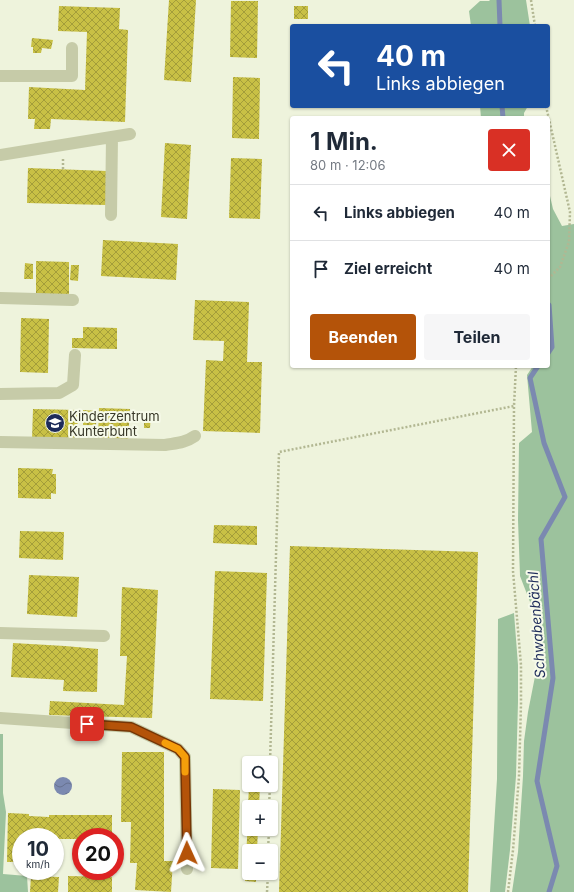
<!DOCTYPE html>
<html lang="de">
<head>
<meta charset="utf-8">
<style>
  body { margin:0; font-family:Inter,sans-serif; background:#f6f6f7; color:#1f2937; height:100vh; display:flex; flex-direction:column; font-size:15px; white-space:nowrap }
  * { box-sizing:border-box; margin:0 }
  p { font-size:13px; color:#747a83 }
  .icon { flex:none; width:22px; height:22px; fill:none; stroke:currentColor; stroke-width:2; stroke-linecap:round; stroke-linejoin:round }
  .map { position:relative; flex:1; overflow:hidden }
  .side { position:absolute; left:290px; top:116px; width:260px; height:252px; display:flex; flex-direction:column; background:#fff; border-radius:4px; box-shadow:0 1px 3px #0004 }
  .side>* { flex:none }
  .hud { position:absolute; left:290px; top:24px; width:260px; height:84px; border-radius:4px; box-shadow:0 1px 3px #0004; background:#1a4fa0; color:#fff; overflow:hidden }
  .tools { position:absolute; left:242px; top:756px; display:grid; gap:8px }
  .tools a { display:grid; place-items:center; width:36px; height:36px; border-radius:4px; background:#fff; box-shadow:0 1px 3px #0004; font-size:20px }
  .speed { position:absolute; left:12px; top:828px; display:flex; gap:8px; font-size:20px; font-weight:700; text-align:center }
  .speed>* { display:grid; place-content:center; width:52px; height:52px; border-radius:50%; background:#fff; box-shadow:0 1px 3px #0004; line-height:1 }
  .speed small { font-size:10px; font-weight:400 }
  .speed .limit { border:6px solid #d22; background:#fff; color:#111 }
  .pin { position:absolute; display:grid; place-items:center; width:34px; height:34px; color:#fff; margin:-17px; border-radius:8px; box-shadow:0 2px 6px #0006 }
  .me { position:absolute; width:44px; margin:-22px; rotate:359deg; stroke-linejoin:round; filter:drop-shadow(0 0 3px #0008) }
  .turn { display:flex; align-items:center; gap:14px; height:84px; padding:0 20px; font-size:18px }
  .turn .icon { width:52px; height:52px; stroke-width:2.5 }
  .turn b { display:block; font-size:28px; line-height:34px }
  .round { display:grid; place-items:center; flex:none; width:42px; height:42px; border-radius:4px; background:#f6f6f7 }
  .head { display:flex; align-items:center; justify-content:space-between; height:68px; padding:0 20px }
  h1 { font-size:24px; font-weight:700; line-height:30px }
  .cta { display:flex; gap:8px; margin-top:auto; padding:8px 20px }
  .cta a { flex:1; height:46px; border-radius:4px; background:#b45309; color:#fff; font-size:16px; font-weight:700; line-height:46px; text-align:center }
  .cta a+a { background:#f6f6f7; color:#1f2937 }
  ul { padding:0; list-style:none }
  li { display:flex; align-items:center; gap:12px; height:56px; padding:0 20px; border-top:1px solid #e0e1e3 }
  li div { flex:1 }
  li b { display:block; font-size:15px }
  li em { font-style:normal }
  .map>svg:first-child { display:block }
  .grass { fill:#9cc29d }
  .water { fill:url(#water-waves) }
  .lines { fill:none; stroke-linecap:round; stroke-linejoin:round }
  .stream { stroke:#7b89b0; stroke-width:5 }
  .building { fill:url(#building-cross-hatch) }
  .path { stroke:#b2b792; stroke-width:2.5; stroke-dasharray:2 2; stroke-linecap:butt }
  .minor { stroke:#c6cba8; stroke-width:12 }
  .route-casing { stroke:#753606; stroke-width:10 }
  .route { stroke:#b45309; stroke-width:7 }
  .slow { stroke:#f59e0b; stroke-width:7 }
  .labels { text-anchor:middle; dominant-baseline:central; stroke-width:4; stroke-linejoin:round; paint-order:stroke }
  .poi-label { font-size:13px; fill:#383828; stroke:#f6fae9; text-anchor:start }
  .water-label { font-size:14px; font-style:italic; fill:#1d2b5a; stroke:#f6fae9 }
</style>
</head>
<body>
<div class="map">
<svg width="574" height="892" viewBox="0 0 574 892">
  <defs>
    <pattern id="water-waves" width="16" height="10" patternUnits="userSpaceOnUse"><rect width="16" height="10" fill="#7b89b0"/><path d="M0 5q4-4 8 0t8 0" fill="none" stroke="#66718f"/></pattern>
    <pattern id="building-cross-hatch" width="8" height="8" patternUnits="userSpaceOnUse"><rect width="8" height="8" fill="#c8c045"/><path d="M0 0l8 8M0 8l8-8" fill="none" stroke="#a39d3a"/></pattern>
  </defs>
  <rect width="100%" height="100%" fill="#eef3dc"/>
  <!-- grass -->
  <path class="grass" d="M490,0H526L530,26H471L469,11L480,1H489Z
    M480,106H528L524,113V118H481Z
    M548,195L550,196L553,209L562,226L574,224V892H512L518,852L523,776L524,741L528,712L540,651L537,620L520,576L518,520L519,443L532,432L527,375L533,366H548Z
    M514,613L518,665V702L516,776L510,850L505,892H490L497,779L498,619Z
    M0,734H3V793L6,812L3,874L27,876L28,892H0Z"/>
  <!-- water -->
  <path class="water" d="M54 786a9 9 0 1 1 18 0a9 9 0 1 1-18 0Z"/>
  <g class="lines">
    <!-- stream -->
    <path class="stream" d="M499,0L500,26
      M502,106L503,118
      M548,304L549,305L552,347L548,353
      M538,366L530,378L544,443L565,497L541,539L553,678L537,781L557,866L549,892"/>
  </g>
  <!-- building -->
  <path class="building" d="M169,0H196L191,82L164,80Z
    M231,1H258L257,58L230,57Z
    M59,6L120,8L119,29L128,30L125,122L51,119L50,129H34L35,119H28L29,87L85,90L87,32L58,31Z
    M294,6H308V19H294Z
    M32,38L53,40L51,49L42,48L41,53H33V47H31Z
    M233,77L260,78L259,139L232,138Z
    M165,143L191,145L187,219L161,217Z
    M231,158L262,159L260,219L229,218Z
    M28,168L107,171L106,205L27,203Z
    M103,240L178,244L176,280L101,276Z
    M36,261L69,262V295L36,294Z
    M25,263L33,264V279H24Z
    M71,265H79L78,281L70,280Z
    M195,300L249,302L247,362H262L260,433L203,431L206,360L223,361L224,341L193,340Z
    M21,318L49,319L48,373L20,372Z
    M83,327L117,328V349L72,348V338H83Z
    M99,408L130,409L128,440L98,438Z
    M33,409L78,410L77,440L32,439Z
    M83,410L97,411L96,425H83Z
    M144,412L151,413L150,428H144Z
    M18,468L53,469L52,474H56V494L51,493V499L18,498Z
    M214,525L257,526V545L213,543Z
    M20,531L64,532L63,560L19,558Z
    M290,546L478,552L468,892H279Z
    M215,571L267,573L263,701L210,699Z
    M29,575L79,577L77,617L27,614Z
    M122,587L158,590L152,718L49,715L50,701L124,705L127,656H120Z
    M13,643L65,646L98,649L97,692L63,691L64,680L11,677Z
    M122,752H164V861H173L171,892L135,890L137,863H130L131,822H121Z
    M250,757L261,758V763H250Z
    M249,785H260L259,807H248Z
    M213,789L240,790L238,869L211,868Z
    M8,813L29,814V816L49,817V815H112V837H81V839H55V837H21V862H7Z
    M248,817H249V829H258L257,851H249V873H256V882L245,881Z
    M31,876L59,877L58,892H30Z
    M68,876L112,877V892H68Z"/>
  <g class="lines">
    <!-- path -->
    <path class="path" d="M531,0L535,26
      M546,106L570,212L569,242L560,267L548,279
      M63,169V158
      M270,763L279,452L514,406
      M269,807L270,785
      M268,851L269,829
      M267,892L268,873
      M508,892L513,850L519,777L521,704V665L513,571L514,406L516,366"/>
    <!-- minor -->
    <path class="minor" d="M0,76H72V48
      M0,155L130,134
      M111,215L112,137
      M0,298L73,300
      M0,394L59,393L73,385L75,355
      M0,442L165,445C176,443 185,443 195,436
      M0,633L104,636
      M0,718L131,727L178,749L185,757L187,869"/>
  </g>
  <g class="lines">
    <!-- route casing -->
    <g class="route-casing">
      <path id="route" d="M87,724L131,727L178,749L185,757L187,853"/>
    </g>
    <!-- route -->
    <use href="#route" class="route"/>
    <!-- slow -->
    <path class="slow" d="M165,743L178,749L185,757V772"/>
  </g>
  <!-- icons -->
  <defs>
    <g id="school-disc" transform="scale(1)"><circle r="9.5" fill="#1d2b5a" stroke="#f6fae9"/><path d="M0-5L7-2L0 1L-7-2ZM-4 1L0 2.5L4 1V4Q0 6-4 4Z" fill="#fff"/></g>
  </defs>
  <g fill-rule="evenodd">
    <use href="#school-disc" x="55" y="423"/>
  </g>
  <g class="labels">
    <!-- poi labels -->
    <g class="poi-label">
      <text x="69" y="416">Kinderzentrum<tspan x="69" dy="15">Kunterbunt</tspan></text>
    </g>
    <!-- water labels -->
    <g class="water-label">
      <text transform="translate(536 625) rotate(-94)">Schwabenbächl</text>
    </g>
  </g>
</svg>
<div class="tools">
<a><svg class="icon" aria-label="search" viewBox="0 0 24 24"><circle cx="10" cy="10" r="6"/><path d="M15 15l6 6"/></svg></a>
<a>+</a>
<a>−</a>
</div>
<div class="speed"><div>10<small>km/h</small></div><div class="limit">20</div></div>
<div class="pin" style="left:87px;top:724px;background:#d93025"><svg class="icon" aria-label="arrive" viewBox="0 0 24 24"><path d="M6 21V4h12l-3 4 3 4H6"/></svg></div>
<svg class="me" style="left:187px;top:853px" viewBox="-20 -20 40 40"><path d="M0-17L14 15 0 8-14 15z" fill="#b45309" stroke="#fff" stroke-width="4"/></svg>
<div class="hud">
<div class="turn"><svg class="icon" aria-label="left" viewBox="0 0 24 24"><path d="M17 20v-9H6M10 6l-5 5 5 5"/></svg><div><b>40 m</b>Links abbiegen</div></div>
</div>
<section class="side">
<div class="head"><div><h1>1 Min.</h1><p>80 m · 12:06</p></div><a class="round" style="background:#d93025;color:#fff"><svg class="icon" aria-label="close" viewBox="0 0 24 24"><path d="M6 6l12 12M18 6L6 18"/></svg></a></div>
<ul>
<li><svg class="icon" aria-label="left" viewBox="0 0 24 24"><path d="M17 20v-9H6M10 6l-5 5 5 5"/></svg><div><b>Links abbiegen</b></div><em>40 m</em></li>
<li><svg class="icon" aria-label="arrive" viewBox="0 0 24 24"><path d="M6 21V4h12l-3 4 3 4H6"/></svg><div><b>Ziel erreicht</b></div><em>40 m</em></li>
</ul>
<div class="cta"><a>Beenden</a><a>Teilen</a></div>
</section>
</div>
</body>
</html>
